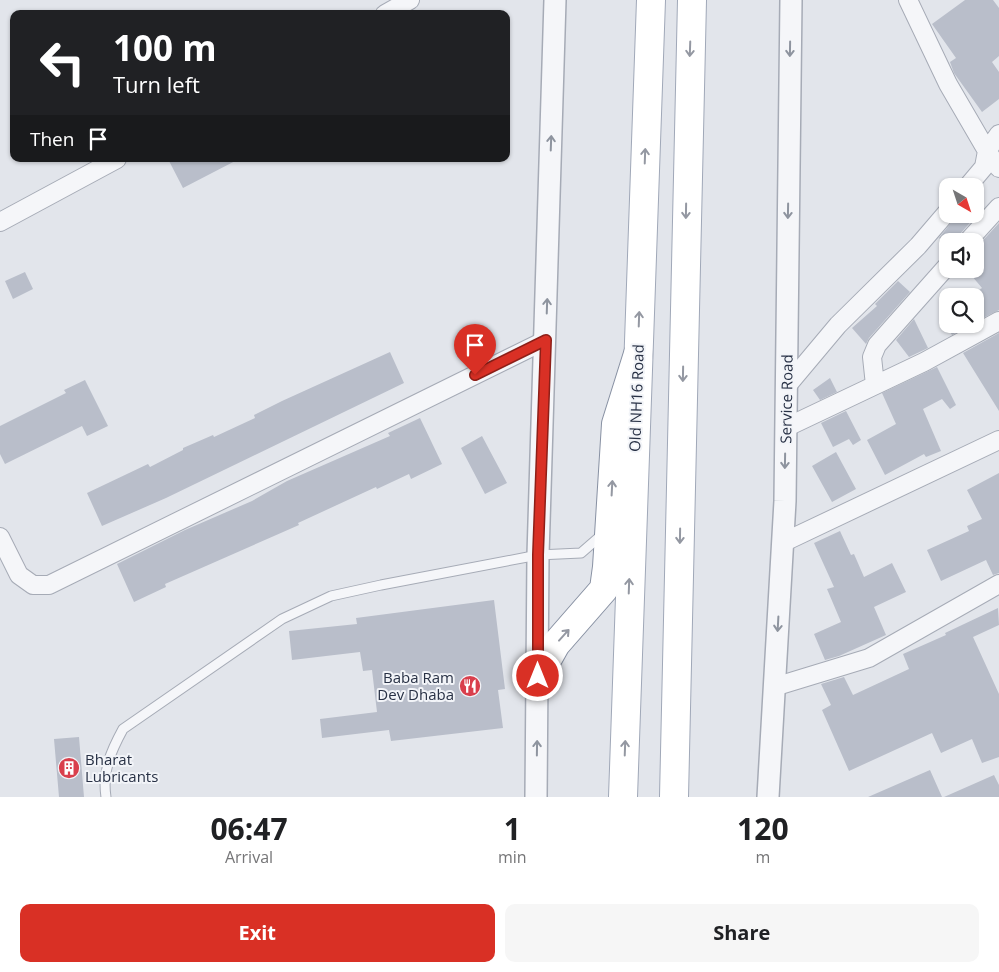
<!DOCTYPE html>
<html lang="en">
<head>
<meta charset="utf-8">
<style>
  body { margin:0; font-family:"Open Sans",sans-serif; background:#f6f6f6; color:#202124; height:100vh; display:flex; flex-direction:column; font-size:19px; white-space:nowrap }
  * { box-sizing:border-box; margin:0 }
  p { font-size:16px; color:#757577 }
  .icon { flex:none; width:28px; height:28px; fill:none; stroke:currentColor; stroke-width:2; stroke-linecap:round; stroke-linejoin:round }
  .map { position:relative; height:797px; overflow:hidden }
  .panel { display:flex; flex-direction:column; background:#fff; flex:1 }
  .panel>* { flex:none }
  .guide { position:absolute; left:10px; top:10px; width:500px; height:152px; border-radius:10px; box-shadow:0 1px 4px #0004; background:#202124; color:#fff; overflow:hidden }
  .needle { width:32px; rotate:141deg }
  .controls { position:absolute; left:939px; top:178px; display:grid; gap:10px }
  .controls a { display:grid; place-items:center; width:45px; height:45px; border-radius:10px; background:#fff; box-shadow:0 1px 4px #0004; font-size:25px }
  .pin { position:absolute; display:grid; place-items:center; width:42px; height:42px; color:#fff; margin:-51px -21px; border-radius:50% 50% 50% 0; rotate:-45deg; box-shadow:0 0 5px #0007 }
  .pin .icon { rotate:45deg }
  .me { position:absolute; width:55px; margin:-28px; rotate:0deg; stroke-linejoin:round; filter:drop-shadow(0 0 4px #0008) }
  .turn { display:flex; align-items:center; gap:18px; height:105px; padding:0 20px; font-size:22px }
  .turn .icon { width:65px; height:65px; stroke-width:2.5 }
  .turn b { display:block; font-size:35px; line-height:42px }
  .then { display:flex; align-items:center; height:48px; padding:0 20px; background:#0003; gap:10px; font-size:19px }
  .eta { display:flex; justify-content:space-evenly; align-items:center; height:85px; text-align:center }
  .eta b { font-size:30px; font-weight:700; line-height:35px }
  .cta { display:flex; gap:10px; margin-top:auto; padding:10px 20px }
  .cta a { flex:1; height:58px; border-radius:10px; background:#d93025; color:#fff; font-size:20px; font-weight:700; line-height:58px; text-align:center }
  .cta a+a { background:#f6f6f6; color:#202124 }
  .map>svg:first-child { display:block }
  .building { fill:#b9beca }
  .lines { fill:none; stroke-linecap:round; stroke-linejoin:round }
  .service-casing { stroke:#a6abb6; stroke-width:11 }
  .minor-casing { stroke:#a6abb6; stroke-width:20 }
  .tertiary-casing { stroke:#a6abb6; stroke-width:24 }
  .primary-casing { stroke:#a0a8b8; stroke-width:30 }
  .motorway-casing { stroke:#8891a3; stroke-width:30 }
  .service { stroke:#f5f6f9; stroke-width:9 }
  .minor { stroke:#f5f6f9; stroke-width:18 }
  .tertiary { stroke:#f5f6f9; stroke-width:21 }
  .primary { stroke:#fff; stroke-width:28 }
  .motorway { stroke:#fff; stroke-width:28 }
  .oneway { stroke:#9498a2 }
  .oneway2 { stroke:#8e949f }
  .route-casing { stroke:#8d1f18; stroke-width:12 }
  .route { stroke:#d93025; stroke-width:9 }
  .labels { text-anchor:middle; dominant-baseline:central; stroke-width:4; stroke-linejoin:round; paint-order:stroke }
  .street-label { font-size:15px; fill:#283145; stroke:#f2f4f8 }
  .poi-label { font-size:15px; fill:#283145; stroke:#f2f4f8; text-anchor:end }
</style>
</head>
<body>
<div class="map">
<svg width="999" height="797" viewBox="0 0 999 797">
  <rect width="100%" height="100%" fill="#e2e5eb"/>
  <!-- building -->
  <path class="building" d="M965,0H993L999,8V56L992,62L999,72V99L982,112L954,73L950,62L956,58L932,24Z
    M168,159H239L183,188Z
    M975,200L984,207L960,234L958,241H948V246L939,238L958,214H975Z
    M999,223V310L975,322V296H971L982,288L966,269H975V249Z
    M25,272L33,289L13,299L5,281Z
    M898,281L910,292L869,338L866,344L852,328L877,306L875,304Z
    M948,313V324H972L952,335L942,317Z
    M914,319L928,348L909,357L896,340Z
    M999,333V411L963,353Z
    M390,352L404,383L166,498L102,526L87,493L148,464L150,467L183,450V448L213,435L214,437L255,418L254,415L282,401Z
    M937,367L956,405L950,409L942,399L923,409L941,451L926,457L924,454L885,475L867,440L896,424L882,393Z
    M830,378L837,392L820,400L813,390Z
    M85,380L108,426L87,436L82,426L5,464L0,454V426L66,393L64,390Z
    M846,411L861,440L853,445L849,439L833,447L821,423Z
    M420,418L442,464L411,479L409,474L377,489L376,487L298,523L299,525L274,536L165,584L166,587L134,602L117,564L185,530L252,501L287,481L390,436L388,433Z
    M482,436L507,483L485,494L461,448Z
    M836,452L856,489L832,502L812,466Z
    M999,473V573L993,575L986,560L941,581L927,550L969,531L967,526L982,519L967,490Z
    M840,531L851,555L854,554L864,577L892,563L906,592L874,607L886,635L839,656L825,660L814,634L841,622L827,589L834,587L814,543Z
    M494,600L505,689L498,690L503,728L391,741L389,730L322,738L320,719L377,712L372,670L363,671L360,652L292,660L289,631L357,624L356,618Z
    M998,608L999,625L973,637L999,694V757L982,763L972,739L941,753L932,733L849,771L822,710L831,705L821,684L844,677L853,695L909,669L903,654L946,635L945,633Z
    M79,737L84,797H59L54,739Z
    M930,770L942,797H868Z
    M994,775L999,785V797H944Z"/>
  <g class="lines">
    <!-- service casing -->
    <g class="service-casing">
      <path id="service" d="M106,797C102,771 111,751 123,729L282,619L331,596L381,585L538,555L581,553L604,533"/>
    </g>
    <!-- minor casing -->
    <g class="minor-casing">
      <path id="minor" d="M908,0L948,84L987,151L999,134
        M385,14L410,0
        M968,186L984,167L987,151L999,168
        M0,222L117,159
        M968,241L999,207
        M875,385L872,357L877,345L948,265
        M786,387L838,325L918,246L948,211
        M785,428L924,362L999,321
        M0,537L19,575L33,585H49L546,340
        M782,543L999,440
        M774,687L869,658L999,584"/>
    </g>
    <!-- tertiary casing -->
    <g class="tertiary-casing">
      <path id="tertiary" d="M536,797L538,555L555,0
        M768,797L785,501L791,0"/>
    </g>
    <!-- primary casing -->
    <g class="primary-casing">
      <path id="primary" d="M623,797L651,0
        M674,797L692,0"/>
    </g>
    <!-- motorway casing -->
    <g class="motorway-casing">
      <path id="motorway" d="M538,676L556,644L604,589L607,567L616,424L638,354"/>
    </g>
    <!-- service -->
    <use href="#service" class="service"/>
    <!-- minor -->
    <use href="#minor" class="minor"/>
    <!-- tertiary -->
    <use href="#tertiary" class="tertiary"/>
    <!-- primary -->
    <use href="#primary" class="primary"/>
    <!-- motorway -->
    <use href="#motorway" class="motorway"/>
  </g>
  <!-- one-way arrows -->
  <defs><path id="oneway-shaft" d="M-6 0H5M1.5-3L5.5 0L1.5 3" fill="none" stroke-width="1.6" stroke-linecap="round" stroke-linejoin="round" transform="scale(1.25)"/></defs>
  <g class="oneway">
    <use href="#oneway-shaft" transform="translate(690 49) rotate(92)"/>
    <use href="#oneway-shaft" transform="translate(645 156) rotate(-88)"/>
    <use href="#oneway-shaft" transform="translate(686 211) rotate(91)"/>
    <use href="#oneway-shaft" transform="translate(639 319) rotate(-88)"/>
    <use href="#oneway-shaft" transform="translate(683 374) rotate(91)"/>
    <use href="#oneway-shaft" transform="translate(612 488) rotate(-87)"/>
    <use href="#oneway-shaft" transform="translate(680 536) rotate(91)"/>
    <use href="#oneway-shaft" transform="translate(629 586) rotate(-88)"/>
    <use href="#oneway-shaft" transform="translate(564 635) rotate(-48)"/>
    <use href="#oneway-shaft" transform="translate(625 748) rotate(-88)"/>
  </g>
  <g class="oneway2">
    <use href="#oneway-shaft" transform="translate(790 49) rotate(91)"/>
    <use href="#oneway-shaft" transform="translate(551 143) rotate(-88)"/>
    <use href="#oneway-shaft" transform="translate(788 211) rotate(91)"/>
    <use href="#oneway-shaft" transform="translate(547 306) rotate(-88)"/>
    <use href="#oneway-shaft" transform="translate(785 461) rotate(91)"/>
    <use href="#oneway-shaft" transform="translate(778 624) rotate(93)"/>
    <use href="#oneway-shaft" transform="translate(537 748) rotate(-89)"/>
  </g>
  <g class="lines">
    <!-- route casing -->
    <g class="route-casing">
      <path id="route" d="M475,375L546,340L538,555V676"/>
    </g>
    <!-- route -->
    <use href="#route" class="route"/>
  </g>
  <!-- icons -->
  <defs>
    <g id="restaurant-disc" transform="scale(1.125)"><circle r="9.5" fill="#d93f4c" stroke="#f2f4f8"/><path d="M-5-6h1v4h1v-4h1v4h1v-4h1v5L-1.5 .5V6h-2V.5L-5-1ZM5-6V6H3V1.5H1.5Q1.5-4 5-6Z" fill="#fff"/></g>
    <g id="building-disc" transform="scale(1.125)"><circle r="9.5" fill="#d93f4c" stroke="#f2f4f8"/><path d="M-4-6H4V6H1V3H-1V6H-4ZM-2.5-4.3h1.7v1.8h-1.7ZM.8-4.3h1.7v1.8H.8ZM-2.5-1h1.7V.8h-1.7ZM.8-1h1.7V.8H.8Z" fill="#fff"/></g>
  </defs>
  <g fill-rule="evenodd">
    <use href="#restaurant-disc" x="470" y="686"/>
    <use href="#building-disc" x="69" y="768"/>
  </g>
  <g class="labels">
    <!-- street labels -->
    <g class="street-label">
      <text transform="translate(636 398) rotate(-88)">Old NH16 Road</text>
      <text transform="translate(786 399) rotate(-89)">Service Road</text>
    </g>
    <!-- poi labels -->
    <g class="poi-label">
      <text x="454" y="677">Baba Ram<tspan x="454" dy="17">Dev Dhaba</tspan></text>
      <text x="85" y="759" text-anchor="start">Bharat<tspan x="85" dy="17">Lubricants</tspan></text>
    </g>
  </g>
</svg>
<div class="controls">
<a><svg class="needle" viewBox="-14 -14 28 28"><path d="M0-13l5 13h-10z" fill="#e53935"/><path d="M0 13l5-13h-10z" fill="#757577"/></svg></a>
<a><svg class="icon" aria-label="sound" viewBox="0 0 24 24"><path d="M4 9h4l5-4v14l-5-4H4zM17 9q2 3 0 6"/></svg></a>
<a><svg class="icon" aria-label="search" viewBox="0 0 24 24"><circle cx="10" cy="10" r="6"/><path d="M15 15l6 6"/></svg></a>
</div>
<div class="pin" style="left:475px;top:375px;background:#d93025"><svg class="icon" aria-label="arrive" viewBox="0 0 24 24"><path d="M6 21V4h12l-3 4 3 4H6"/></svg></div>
<svg class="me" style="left:538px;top:676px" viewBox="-20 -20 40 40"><circle r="17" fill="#d93025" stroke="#fff" stroke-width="3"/><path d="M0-11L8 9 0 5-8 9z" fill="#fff"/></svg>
<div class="guide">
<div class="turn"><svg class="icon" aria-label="left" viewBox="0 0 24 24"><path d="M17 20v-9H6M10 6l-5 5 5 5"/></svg><div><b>100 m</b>Turn left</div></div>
<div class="then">Then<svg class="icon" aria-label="arrive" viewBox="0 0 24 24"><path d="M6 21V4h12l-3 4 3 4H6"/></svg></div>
</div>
</div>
<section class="panel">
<div class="eta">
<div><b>06:47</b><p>Arrival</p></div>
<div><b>1</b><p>min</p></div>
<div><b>120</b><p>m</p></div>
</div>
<div class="cta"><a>Exit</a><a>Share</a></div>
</section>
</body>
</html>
